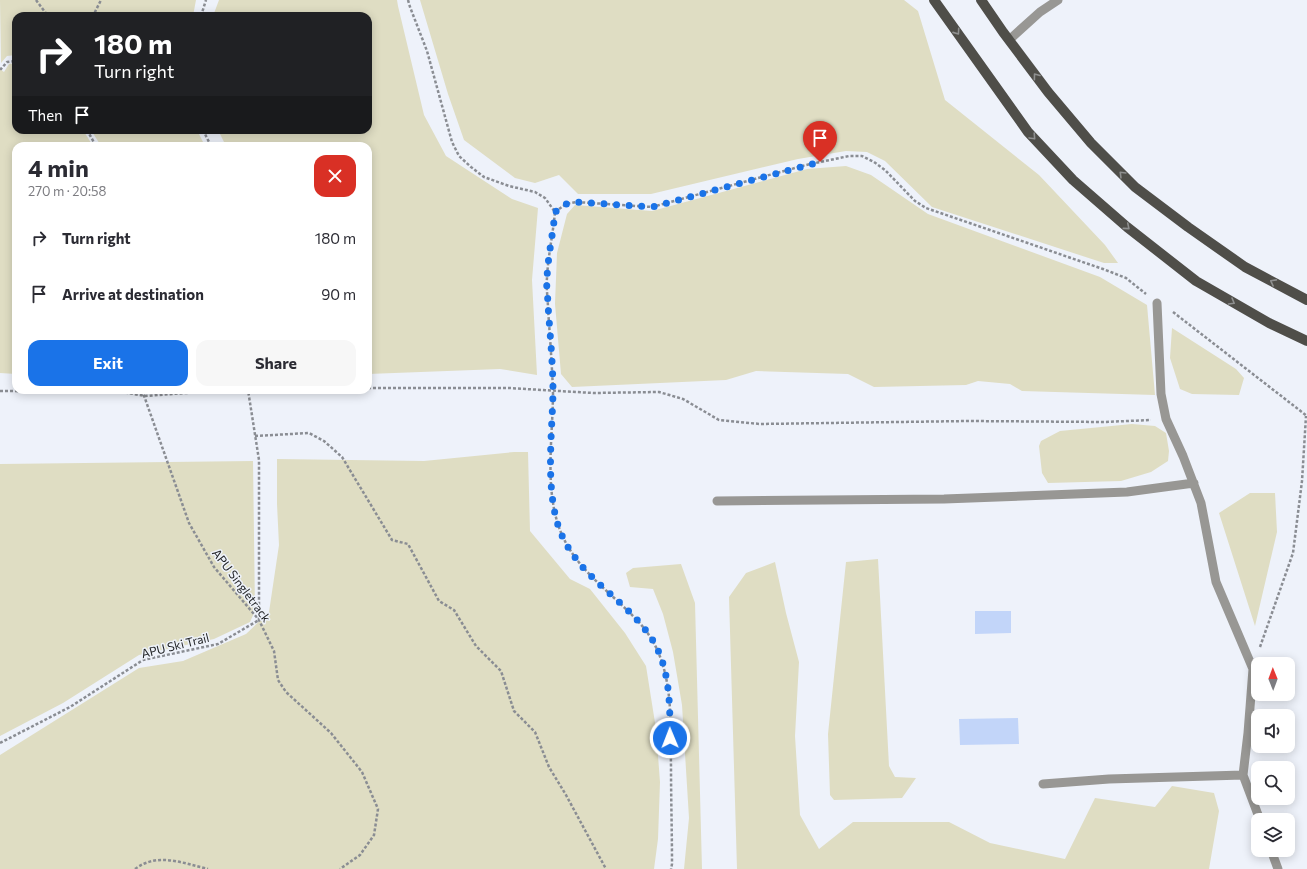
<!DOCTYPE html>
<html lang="en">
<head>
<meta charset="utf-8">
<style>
  body { margin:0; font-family:Commissioner,sans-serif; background:#f7f7f7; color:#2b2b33; height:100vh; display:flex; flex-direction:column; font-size:15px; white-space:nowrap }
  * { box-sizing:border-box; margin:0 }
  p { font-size:13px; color:#7c7c81 }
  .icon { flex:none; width:22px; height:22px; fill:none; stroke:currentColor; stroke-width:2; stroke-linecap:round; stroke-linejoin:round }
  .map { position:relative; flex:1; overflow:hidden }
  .details { position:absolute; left:12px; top:142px; width:360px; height:252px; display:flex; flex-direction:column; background:#fff; border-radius:12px; box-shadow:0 2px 10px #0003 }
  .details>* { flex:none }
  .top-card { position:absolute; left:12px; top:12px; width:360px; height:122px; border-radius:12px; box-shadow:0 2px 10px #0003; background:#202124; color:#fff; overflow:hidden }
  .needle { width:26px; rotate:359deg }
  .tools { position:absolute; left:1251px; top:657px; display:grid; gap:8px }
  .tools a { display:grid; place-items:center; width:44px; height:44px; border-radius:8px; background:#fff; box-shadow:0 2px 10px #0003; font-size:20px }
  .pin { position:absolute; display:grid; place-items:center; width:34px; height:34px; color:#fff; margin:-41px -17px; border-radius:50% 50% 50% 0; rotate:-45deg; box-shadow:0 0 4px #0007 }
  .pin .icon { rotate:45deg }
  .me { position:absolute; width:44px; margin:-22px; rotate:359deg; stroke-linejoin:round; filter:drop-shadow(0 0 3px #0008) }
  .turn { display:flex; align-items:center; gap:14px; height:84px; padding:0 16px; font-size:18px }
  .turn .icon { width:52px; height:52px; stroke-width:2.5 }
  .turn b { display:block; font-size:28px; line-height:34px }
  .then { display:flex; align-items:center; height:38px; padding:0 16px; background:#0003; gap:8px; font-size:15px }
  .round { display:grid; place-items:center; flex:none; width:42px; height:42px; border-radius:12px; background:#f7f7f7 }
  .headline { display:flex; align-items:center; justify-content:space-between; height:68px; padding:0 16px }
  h1 { font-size:24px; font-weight:700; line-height:30px }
  .primary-button { display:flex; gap:8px; margin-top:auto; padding:8px 16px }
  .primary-button a { flex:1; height:46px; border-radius:12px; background:#1a73e8; color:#fff; font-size:16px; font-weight:700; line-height:46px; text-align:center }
  .primary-button a+a { background:#f7f7f7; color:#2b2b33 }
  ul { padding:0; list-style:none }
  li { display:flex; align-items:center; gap:12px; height:56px; padding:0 16px }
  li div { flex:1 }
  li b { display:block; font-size:15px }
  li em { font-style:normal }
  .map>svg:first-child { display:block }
  .green { fill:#dfddc3 }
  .building { fill:#c2d5f9 }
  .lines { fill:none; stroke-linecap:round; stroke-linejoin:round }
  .path { stroke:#8a8d93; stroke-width:2.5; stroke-dasharray:3 2; stroke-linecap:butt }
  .service { stroke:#989794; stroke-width:9 }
  .primary { stroke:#4f4e49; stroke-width:10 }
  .oneway { stroke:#8f9090 }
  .route { stroke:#1a73e8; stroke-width:7; stroke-dasharray:0 12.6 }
  .labels { text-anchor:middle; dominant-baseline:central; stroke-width:3; stroke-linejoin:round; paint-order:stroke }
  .street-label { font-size:12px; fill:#1d1f21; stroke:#eef2fa }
</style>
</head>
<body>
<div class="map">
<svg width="1307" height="869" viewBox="0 0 1307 869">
  <rect width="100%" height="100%" fill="#eef2fa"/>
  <!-- green -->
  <path class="green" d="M0,0H196L193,16H16V55L7,56L1,63Z
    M219,0H397L398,6L424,115L446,156L512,199L538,208L532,280L537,375L500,369L368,374V146H226L218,130H368V16H213Z
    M420,0H904L918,11L945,100L1039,175L1105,245L1118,263H1104L932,207L885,161L867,152L846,151L798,159L651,194H578L559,175L535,183L515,178L464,140L448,94Z
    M16,63V130H83L93,146H16V374L0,373V69L4,72L9,64Z
    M91,130H197L205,146H101Z
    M846,166L871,175L928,214L1100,277L1147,305L1155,395L1022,391L1010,384L978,381L966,385L874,387L848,374L756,371L726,380L572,387L561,374L555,304L557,253L567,214L575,205L652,211L807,169Z
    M1172,328L1236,369L1244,378L1239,395L1192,394L1180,389L1170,358Z
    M1132,424L1155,426L1166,433L1169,451L1168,461L1151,472L1121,481L1048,483L1042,473L1039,446L1041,441L1060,431Z
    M514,452H528L530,531L570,579L590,589L625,633L646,666L656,729L660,782L658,839L654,869H0V755L139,668L183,661L246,634L269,612L279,545L277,504V459L424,461Z
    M253,461L255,611L250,622L214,639L139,655L63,703L0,736V464Z
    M1250,493H1275L1277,532L1255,626L1219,513Z
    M878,559L889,766L895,777L916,778L902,798L834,800L830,795L828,734L846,562Z
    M775,562L786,613L799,662L795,736L800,815L819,849L853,822H949L990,843L1065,859L1095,798L1155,807L1172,786L1214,793L1219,811L1209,869H737L729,597L746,573Z
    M681,564L695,603L702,869H684L689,818L682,705L673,652L663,614L653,589L630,587L626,573L633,568Z"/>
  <!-- building -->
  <path class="building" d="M975,611H1011V633L975,634Z
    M1018,718L1019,744L960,745L959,719Z"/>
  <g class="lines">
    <!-- path -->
    <path class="path" d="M36,0L48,16
      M408,0L410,7L427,51L452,142L459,156L471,167L484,177L509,186L535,192L545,198L555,212C553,234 548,256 547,278C546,288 548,299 548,309C550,337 552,365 553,392C553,436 544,488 560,530C576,572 615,594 643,627C675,666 670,719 671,766C671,799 672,831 672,864L671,869
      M91,16L95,12L101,0
      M201,16L206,0
      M0,68L1,69L7,62L16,61
      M87,130L96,146
      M203,130L211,146
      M555,212L566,204L576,202L652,207L806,165L849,156H862L874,162L885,170L915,201L926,208L1103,269L1126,278L1146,294
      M1173,312L1307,416
      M368,388H509L593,393L659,392L683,399L719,420L760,424L969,421L1104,422L1151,420
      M142,390L189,523L214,567L259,620L274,651L278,680L286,692L331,733L362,772L378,809L374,835L360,855L340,869
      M0,391L122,392L145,396L227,390
      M255,436L309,433L324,441L342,457L392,540L408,544L439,601L454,610L476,646L501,671L514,711L535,732L549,767L566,795L606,869
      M1260,647L1293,553L1302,481L1306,416
      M0,743L70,707L143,660L218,644L259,620V460L248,390
      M135,869C158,852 182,863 208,869"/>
    <!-- service -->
    <path class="service" d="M1009,40L1040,12L1058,0
      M1157,303L1161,394L1166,419L1183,456L1201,503L1216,582L1253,669L1248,733L1243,775L1260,820
      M717,501L944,499L1127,492L1194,483
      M1043,784L1109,779L1243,775
      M1271,850L1278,869"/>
    <!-- primary -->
    <path class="primary" d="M934,0L1028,132L1073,180L1127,227L1196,281L1269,323L1307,341
      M981,0L1003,32L1048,92L1091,143L1135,187L1188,227L1245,267L1307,300"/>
  </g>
  <!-- one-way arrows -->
  <defs><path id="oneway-chevron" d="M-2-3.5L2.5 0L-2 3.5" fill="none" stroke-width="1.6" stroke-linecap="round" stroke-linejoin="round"/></defs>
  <g class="oneway">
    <use href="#oneway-chevron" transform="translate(957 32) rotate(55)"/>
    <use href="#oneway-chevron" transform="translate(1036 76) rotate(-127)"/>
    <use href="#oneway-chevron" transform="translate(1033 137) rotate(47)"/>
    <use href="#oneway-chevron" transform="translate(1122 174) rotate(-135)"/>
    <use href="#oneway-chevron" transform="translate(1127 227) rotate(40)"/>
    <use href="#oneway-chevron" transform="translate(1273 282) rotate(-152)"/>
    <use href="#oneway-chevron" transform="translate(1232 302) rotate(30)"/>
  </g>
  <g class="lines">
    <!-- route -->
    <path class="route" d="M670,738C670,703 670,665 650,636C638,619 623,605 608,592C588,574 570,556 560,531C545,491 552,435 553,393C553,364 550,334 548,305C548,297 546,287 547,278C548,256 553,234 555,212L566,204L576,202L652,207L820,162"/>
  </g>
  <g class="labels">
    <!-- street labels -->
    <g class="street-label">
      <text transform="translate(242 585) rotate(53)">APU Singletrack</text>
      <text transform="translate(175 645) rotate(-14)">APU Ski Trail</text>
    </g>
  </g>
</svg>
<div class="tools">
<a><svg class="needle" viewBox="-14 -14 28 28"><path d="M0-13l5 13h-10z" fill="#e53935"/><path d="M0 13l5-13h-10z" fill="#7c7c81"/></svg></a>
<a><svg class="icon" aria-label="sound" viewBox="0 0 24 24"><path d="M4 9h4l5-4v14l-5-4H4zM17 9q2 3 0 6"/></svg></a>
<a><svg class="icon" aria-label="search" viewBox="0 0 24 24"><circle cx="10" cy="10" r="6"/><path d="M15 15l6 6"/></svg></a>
<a><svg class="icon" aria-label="layers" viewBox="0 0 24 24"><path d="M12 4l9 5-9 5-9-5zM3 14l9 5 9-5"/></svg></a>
</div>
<div class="pin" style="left:820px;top:162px;background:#d93025"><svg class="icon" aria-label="arrive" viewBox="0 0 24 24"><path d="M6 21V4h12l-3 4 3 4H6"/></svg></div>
<svg class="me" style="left:670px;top:738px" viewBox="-20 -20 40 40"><circle r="17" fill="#1a73e8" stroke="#fff" stroke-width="3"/><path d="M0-11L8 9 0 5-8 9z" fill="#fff"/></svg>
<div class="top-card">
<div class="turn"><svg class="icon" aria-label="right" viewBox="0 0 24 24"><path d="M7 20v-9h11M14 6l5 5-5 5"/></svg><div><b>180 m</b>Turn right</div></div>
<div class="then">Then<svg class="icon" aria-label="arrive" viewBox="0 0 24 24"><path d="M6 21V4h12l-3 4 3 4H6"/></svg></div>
</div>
<section class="details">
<div class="headline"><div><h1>4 min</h1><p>270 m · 20:58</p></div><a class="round" style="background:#d93025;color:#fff"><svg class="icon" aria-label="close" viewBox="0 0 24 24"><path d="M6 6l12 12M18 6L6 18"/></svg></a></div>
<ul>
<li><svg class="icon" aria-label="right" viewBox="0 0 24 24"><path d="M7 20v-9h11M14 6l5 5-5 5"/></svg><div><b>Turn right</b></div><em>180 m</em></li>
<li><svg class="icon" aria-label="arrive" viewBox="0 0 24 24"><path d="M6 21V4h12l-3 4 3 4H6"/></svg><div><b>Arrive at destination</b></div><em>90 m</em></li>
</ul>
<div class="primary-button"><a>Exit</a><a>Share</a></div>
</section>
</div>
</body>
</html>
